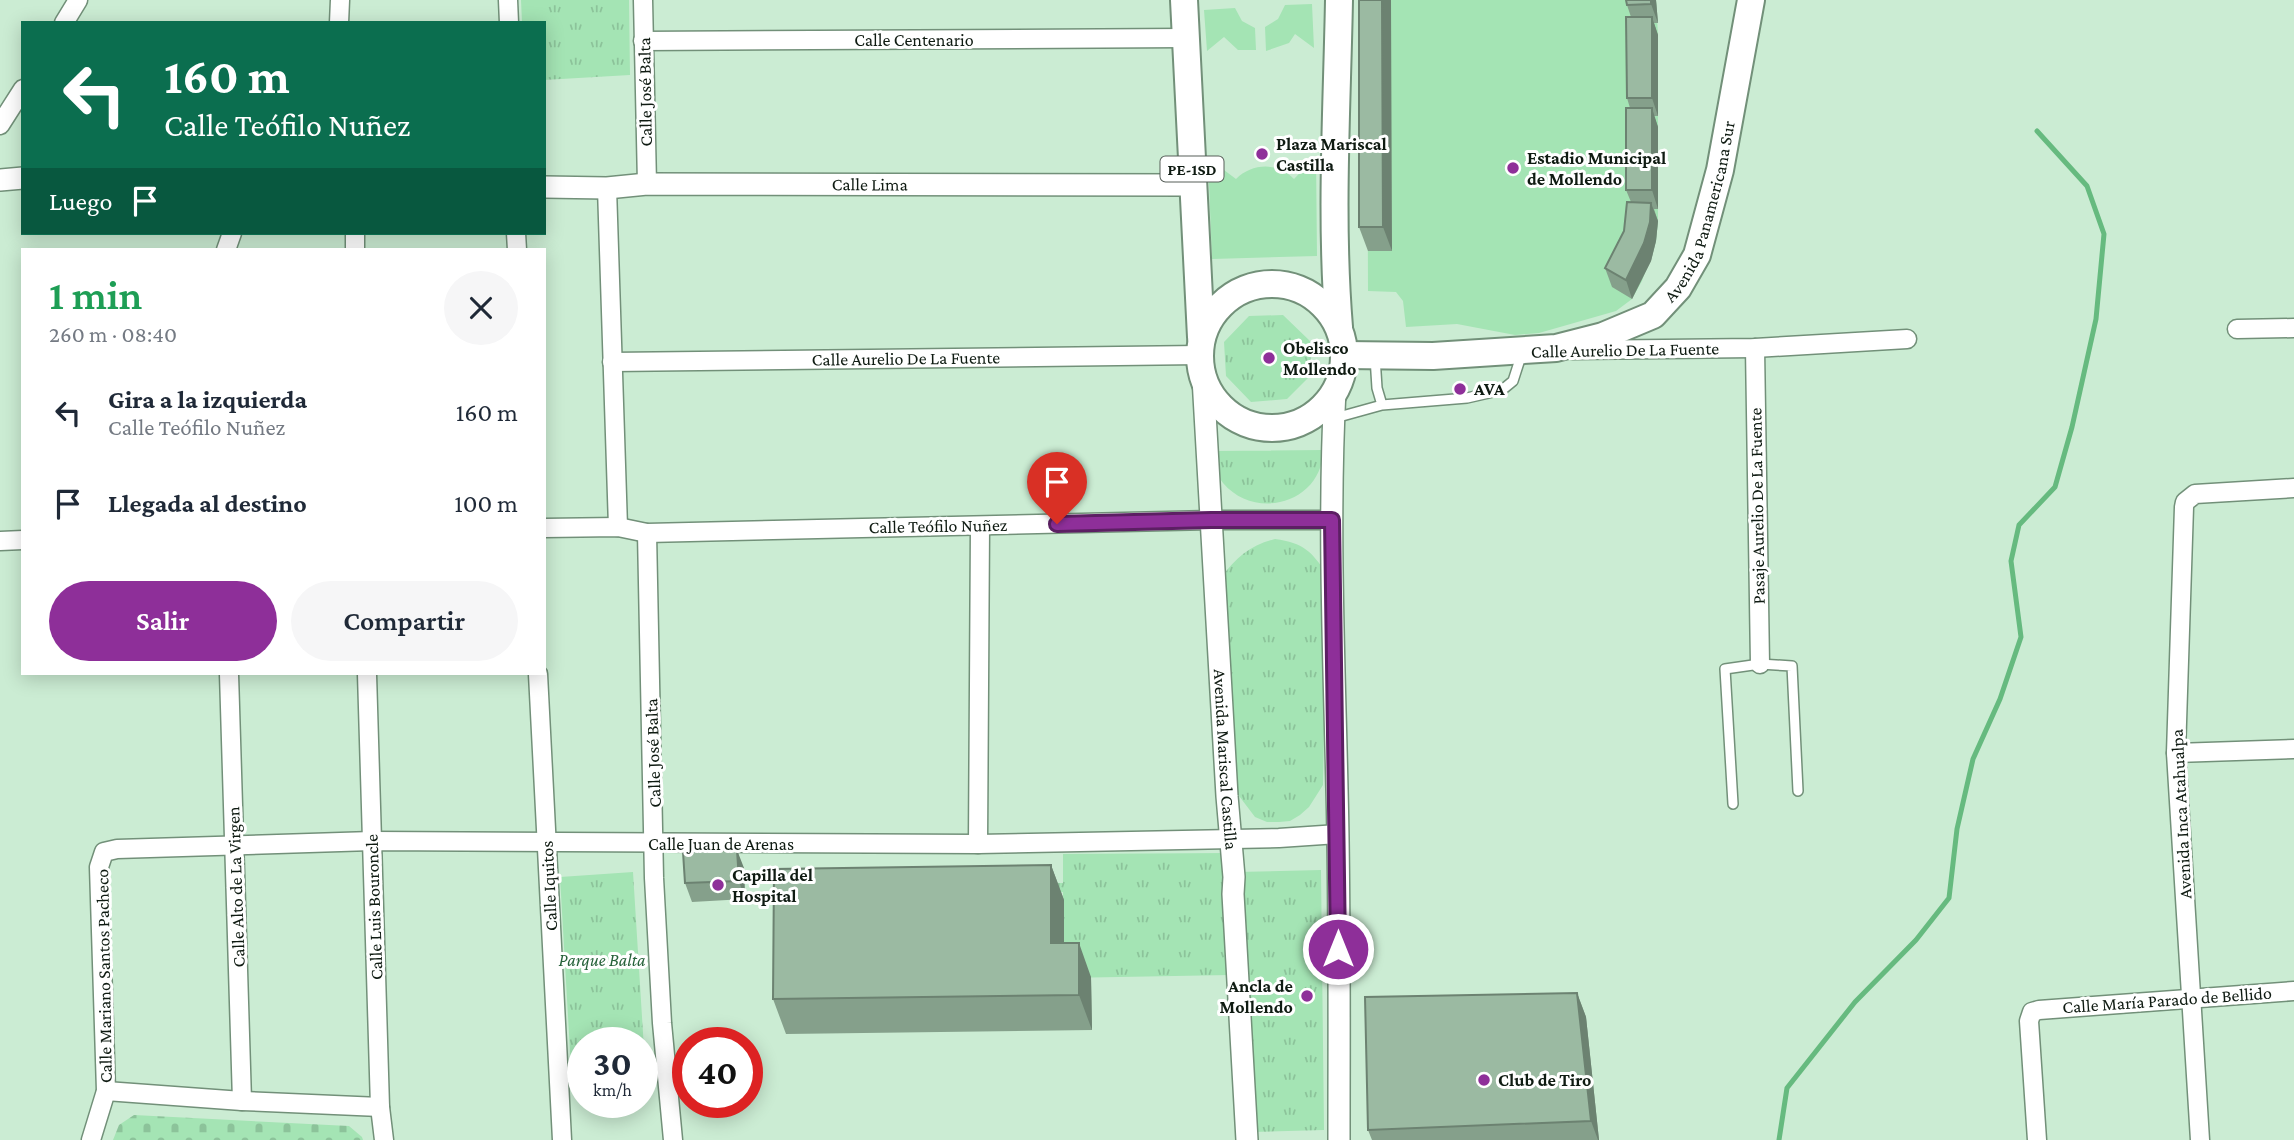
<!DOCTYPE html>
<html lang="es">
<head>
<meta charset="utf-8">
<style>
  body { margin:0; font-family:"Crimson Pro",serif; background:#f6f6f7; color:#1f2937; height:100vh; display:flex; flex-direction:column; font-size:26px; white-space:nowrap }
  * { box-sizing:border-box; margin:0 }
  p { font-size:23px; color:#747a83 }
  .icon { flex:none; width:38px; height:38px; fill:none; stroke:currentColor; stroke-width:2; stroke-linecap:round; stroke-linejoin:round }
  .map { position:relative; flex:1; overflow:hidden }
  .side { position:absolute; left:21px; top:248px; width:525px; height:427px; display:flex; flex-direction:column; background:#fff; border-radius:0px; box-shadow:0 4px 18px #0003 }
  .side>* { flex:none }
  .guide { position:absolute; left:21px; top:21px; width:525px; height:214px; border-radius:0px; box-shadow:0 4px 18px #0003; background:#0b6e4f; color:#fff; overflow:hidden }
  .speed { position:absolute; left:567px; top:1027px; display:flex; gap:14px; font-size:35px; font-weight:700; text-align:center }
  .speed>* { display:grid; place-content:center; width:91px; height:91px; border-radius:50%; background:#fff; box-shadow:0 4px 18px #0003; line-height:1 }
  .speed small { font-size:18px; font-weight:400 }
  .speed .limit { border:10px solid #d22; background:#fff; color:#111 }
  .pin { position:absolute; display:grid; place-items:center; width:60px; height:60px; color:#fff; margin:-72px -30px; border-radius:50% 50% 50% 0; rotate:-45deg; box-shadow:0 0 7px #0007 }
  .pin .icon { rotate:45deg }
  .me { position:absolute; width:77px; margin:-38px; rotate:0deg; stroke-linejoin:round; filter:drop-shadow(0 0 5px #0008) }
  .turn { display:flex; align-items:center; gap:24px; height:147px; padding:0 28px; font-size:32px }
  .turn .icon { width:91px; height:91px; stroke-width:2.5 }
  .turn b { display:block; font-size:49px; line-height:60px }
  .then { display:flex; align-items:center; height:66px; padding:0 28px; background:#0003; gap:14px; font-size:26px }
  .round { display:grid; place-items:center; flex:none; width:74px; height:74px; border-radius:37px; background:#f6f6f7 }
  .headline { display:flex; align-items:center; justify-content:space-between; height:119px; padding:0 28px }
  h1 { font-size:42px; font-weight:600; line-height:52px; color:#1e9e55 }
  .primary-button { display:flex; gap:14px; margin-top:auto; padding:14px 28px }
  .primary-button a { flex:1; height:80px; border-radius:42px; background:#8e2f99; color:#fff; font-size:28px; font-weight:600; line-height:80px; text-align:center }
  .primary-button a+a { background:#f6f6f7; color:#1f2937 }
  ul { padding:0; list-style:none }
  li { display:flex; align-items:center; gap:21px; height:91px; padding:0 28px }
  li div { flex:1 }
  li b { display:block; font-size:26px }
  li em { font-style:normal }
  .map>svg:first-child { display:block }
  .green { fill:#a4e4b4 }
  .cemetery { fill:url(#cemetery-stones) }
  .park { fill:url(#park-tufts) }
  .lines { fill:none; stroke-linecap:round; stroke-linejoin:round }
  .stream { stroke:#66ba7f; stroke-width:5 }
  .service-casing { stroke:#729079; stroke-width:12 }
  .minor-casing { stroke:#729079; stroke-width:21 }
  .tertiary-casing { stroke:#729079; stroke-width:24 }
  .primary-casing { stroke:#729079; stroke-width:30 }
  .service { stroke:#fff; stroke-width:9 }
  .minor { stroke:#fff; stroke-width:18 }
  .tertiary { stroke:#fff; stroke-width:21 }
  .primary { stroke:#fff; stroke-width:26 }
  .wall { fill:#85a08b }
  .shaded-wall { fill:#6c8271 }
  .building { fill:#9bbaa2; stroke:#6c8271; stroke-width:2 }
  .route-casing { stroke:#5c1f63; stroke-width:18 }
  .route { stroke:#8e2f99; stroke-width:12 }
  .poi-dot { fill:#8e2f99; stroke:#fff; stroke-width:2.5 }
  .labels { text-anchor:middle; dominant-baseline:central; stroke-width:6; stroke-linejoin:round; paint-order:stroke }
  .shield { fill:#fff; stroke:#575f59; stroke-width:2 }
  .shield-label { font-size:16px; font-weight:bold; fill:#0f1b12 }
  .street-label { font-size:18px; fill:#0f1b12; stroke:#fff }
  .poi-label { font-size:18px; font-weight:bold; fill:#0f1b12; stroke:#fff; text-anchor:start }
  .park-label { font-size:18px; font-style:italic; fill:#26623a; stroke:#fff }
</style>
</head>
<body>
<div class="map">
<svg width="2294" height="1140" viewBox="0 0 2294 1140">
  <defs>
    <pattern id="cemetery-stones" width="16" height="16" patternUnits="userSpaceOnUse" patternTransform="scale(1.75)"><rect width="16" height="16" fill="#a4e4b4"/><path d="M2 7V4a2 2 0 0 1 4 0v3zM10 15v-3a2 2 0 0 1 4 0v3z" fill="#8cc39a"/></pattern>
    <pattern id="park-tufts" width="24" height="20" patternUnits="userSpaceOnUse" patternTransform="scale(1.75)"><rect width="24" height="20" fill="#a4e4b4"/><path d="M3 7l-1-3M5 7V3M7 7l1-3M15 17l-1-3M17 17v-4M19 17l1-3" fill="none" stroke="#8cc39a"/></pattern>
  </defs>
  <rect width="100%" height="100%" fill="#cbecd3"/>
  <!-- green -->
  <path class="green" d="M1367,0H1656L1658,35V221L1656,241L1642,281L1632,299L1616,311L1539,333L1515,335L1457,324L1406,327L1403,301L1396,292L1368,291Z
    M1312,4L1314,48L1295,34L1289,43L1266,51L1265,27L1278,19L1285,5Z
    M1235,8L1242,21L1255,28L1256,50H1238L1224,37L1207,51L1204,10Z
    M1316,156L1317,256L1212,259L1208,158L1236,179C1252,163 1278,162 1294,179Z"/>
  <!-- cemetery -->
  <path class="cemetery" d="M134,1115L349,1126L362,1137L363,1140H113L119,1125Z"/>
  <!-- park -->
  <path class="park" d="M521,0H629L630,75L544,80V23H522Z
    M1283,315L1310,341L1311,375L1287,399L1251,402L1226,376L1224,342L1249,316Z
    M1323,450C1323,502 1256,522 1223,483C1216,474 1215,462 1214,451Z
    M1275,539C1304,543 1311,551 1327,574L1323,785L1309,807L1300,815L1290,821L1279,822H1267L1255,817L1233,788L1222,577C1236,557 1251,545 1275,539Z
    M1228,853L1230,975L1064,978L1063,892L836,895V886L1063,883V854Z
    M1321,870L1324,1130L1252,1132L1236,872Z
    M633,872L646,1081H642V1043H583V1085L572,1086L560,877Z"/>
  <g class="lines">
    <!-- stream -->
    <path class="stream" d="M1779,1140L1787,1088L1855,1002L1916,940L1949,898L1957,829L1973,759L2000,699L2021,637L2011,561L2019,525L2055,487L2072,427L2096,319L2104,234L2087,186L2037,131"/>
    <!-- service casing -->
    <g class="service-casing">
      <path id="service" d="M1375,357L1377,388L1382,405
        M1335,418L1382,405L1467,398L1502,390L1513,381L1522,353
        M1733,804L1725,669L1760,664L1792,666L1798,791"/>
    </g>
    <!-- minor casing -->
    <g class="minor-casing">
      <g id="minor">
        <path d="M508,0L509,23"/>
        <path d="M643,0L647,184"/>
        <path d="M64,23L78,0"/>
        <path d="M339,23L340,0"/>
        <path d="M643,41L1185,38"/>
        <path d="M0,125L23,89"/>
        <path d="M607,188L618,527"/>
        <path d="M355,233V250"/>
        <path d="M516,233L517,250"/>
        <path d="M226,250L232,233"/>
        <path d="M2237,329L2294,328"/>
        <path d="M1755,348L1760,664"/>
        <path d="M1573,350L1755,348L1907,339"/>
        <path id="s1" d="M612,362L1200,355"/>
        <path d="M544,528L618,527L647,533L1211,520H1332"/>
        <path d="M647,533L654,878L662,1023L673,1140"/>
        <path d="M0,541L23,540"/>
        <path d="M229,674L242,1101"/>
        <path d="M367,674L380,1107L384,1140"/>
        <path d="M538,674L562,1140"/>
        <path d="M2176,753L2294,749"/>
        <path d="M978,844L980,526"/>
        <path d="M106,1091L242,1101L380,1107"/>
        <path d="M91,1140L106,1091L99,867L104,852L117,849L372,841L978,844L1279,838L1338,834"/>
        <path d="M2037,1140L2029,1021L2032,1012L2039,1010L2294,991"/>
        <path d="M2200,1140L2176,753L2184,507L2185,502L2195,494L2294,488"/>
      </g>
    </g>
    <!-- tertiary casing -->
    <g class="tertiary-casing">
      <g id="tertiary">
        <path d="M0,180L23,178"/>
        <path id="s2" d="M544,187L607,188L647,184L1193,185"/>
        <path id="s3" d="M1203,378L1227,796L1234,877L1233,894L1247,1140"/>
        <path d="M1335,390C1328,523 1334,656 1337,789C1340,906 1339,1023 1339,1140"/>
      </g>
    </g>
    <!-- primary casing -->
    <g class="primary-casing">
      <g id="primary">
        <path d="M1184,0L1201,337"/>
        <circle cx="1272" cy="356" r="72"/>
        <path d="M1339,327C1330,219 1337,108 1339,0"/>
        <path id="s4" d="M1344,355L1433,356L1556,348L1603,336L1653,315L1678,288L1697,255L1720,170L1751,0"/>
      </g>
    </g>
    <!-- service -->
    <use href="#service" class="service"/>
    <!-- minor -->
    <use href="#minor" class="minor"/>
    <!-- tertiary -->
    <use href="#tertiary" class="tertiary"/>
    <!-- primary -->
    <use href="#primary" class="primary"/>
  </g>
  <!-- wall -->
  <path class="wall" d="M1359,0L1392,251H1368L1359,227Z
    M1656,0L1658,23H1654L1658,35V116H1654L1658,127V209H1654L1658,221L1656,241L1651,261L1632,299L1612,287L1605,268L1624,231L1631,202L1626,190L1630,108L1627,98L1631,17L1627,5Z
    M1051,865L1064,900V943L1091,977L1092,1030L786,1034L773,999Z
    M744,868L745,899L692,902L685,883Z
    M1577,993L1586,1017L1599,1140H1372L1368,1130Z"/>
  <!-- shaded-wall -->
  <path class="shaded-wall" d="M1382,0H1391L1392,251L1383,227Z
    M1651,0H1656L1658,23L1651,4Z
    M1652,17L1658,35V116L1652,98Z
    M1652,108L1658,127V209L1652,190Z
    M1651,203L1658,221L1656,241L1651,261L1632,299L1626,280Z
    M737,850L744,868L745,899L739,881Z
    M1051,865L1064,900V978L1051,943Z
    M1079,943L1091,977L1092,1030L1079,995Z
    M1577,993L1586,1017L1599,1140H1598L1591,1121Z"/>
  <!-- building -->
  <path class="building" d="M1359,0H1382L1383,227H1359Z
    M1626,0H1651V4L1627,5Z
    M1626,17H1652V98H1627Z
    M1626,108H1652V190H1626Z
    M1627,202L1651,203L1650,222L1644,243L1626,280L1605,268L1624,231Z
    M737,850L739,881L685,883L683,852Z
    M1051,865V943H1079V995L773,999L774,869Z
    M1577,993L1591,1121L1368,1130L1365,997Z"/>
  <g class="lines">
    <!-- route casing -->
    <g class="route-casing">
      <path id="route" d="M1057,524L1211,520H1332L1338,949"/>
    </g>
    <!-- route -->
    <use href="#route" class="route"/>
  </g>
  <!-- markers -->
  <g class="poi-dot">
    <circle cx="1262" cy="154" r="7"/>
    <circle cx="1513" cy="168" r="7"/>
    <circle cx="1269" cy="358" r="7"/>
    <circle cx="1460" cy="389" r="7"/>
    <circle cx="718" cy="885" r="7"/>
    <circle cx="1307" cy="996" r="7"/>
    <circle cx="1484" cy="1080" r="7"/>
  </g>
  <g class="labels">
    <!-- shield labels -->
    <rect class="shield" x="1160.5" y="156.5" width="63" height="25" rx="5"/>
    <g class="shield-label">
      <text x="1192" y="169">PE-1SD</text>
    </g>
    <!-- street labels -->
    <g class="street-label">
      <text x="914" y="40">Calle Centenario</text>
      <text transform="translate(645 92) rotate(-91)">Calle José Balta</text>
      <text stroke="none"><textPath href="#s2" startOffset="326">Calle Lima</textPath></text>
      <text stroke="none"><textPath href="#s4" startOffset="432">Avenida Panamericana Sur</textPath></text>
      <text transform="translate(1625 350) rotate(-1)">Calle Aurelio De La Fuente</text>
      <text stroke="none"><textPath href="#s1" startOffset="294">Calle Aurelio De La Fuente</textPath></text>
      <text transform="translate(1757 506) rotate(-91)">Pasaje Aurelio De La Fuente</text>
      <text transform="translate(938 526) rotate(-1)">Calle Teófilo Nuñez</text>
      <text transform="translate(653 753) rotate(-92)">Calle José Balta</text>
      <text stroke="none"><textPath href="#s3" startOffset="382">Avenida Mariscal Castilla</textPath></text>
      <text transform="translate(2181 814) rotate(-93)">Avenida Inca Atahualpa</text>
      <text x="721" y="844">Calle Juan de Arenas</text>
      <text transform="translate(549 886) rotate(-93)">Calle Iquitos</text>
      <text transform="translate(236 887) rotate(-92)">Calle Alto de La Virgen</text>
      <text transform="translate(374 907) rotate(-92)">Calle Luis Bouroncle</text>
      <text transform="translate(104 976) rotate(-91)">Calle Mariano Santos Pacheco</text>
      <text transform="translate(2167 1000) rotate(-4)">Calle María Parado de Bellido</text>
    </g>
    <!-- poi labels -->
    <g class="poi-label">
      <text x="1276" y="144">Plaza Mariscal<tspan x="1276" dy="21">Castilla</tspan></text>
      <text x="1527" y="158">Estadio Municipal<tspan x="1527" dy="21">de Mollendo</tspan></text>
      <text x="1283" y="348">Obelisco<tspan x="1283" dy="21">Mollendo</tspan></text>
      <text x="1474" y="389">AVA</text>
      <text x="732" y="875">Capilla del<tspan x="732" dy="21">Hospital</tspan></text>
      <text x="1293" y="986" text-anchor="end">Ancla de<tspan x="1293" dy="21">Mollendo</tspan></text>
      <text x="1498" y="1080">Club de Tiro</text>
    </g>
    <!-- park labels -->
    <g class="park-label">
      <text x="602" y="960">Parque Balta</text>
    </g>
  </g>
</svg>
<div class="speed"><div>30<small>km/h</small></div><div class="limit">40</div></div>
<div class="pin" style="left:1057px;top:524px;background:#d93025"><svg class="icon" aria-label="arrive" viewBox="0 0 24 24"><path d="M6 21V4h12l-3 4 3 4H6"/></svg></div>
<svg class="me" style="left:1338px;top:949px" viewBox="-20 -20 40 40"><circle r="17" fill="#8e2f99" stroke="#fff" stroke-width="3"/><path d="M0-11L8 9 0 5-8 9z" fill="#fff"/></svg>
<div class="guide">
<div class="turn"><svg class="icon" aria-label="left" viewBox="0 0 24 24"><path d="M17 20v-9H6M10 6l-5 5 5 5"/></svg><div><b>160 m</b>Calle Teófilo Nuñez</div></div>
<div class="then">Luego<svg class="icon" aria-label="arrive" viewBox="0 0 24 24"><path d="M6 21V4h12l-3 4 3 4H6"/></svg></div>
</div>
<section class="side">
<div class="headline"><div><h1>1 min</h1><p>260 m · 08:40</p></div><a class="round"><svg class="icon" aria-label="close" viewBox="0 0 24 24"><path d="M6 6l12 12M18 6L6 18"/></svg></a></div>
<ul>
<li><svg class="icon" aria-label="left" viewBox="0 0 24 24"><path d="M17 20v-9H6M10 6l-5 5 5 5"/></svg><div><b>Gira a la izquierda</b><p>Calle Teófilo Nuñez</p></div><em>160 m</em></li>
<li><svg class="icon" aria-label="arrive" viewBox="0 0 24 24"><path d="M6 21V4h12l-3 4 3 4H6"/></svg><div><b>Llegada al destino</b></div><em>100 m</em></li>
</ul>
<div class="primary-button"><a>Salir</a><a>Compartir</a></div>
</section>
</div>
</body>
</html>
